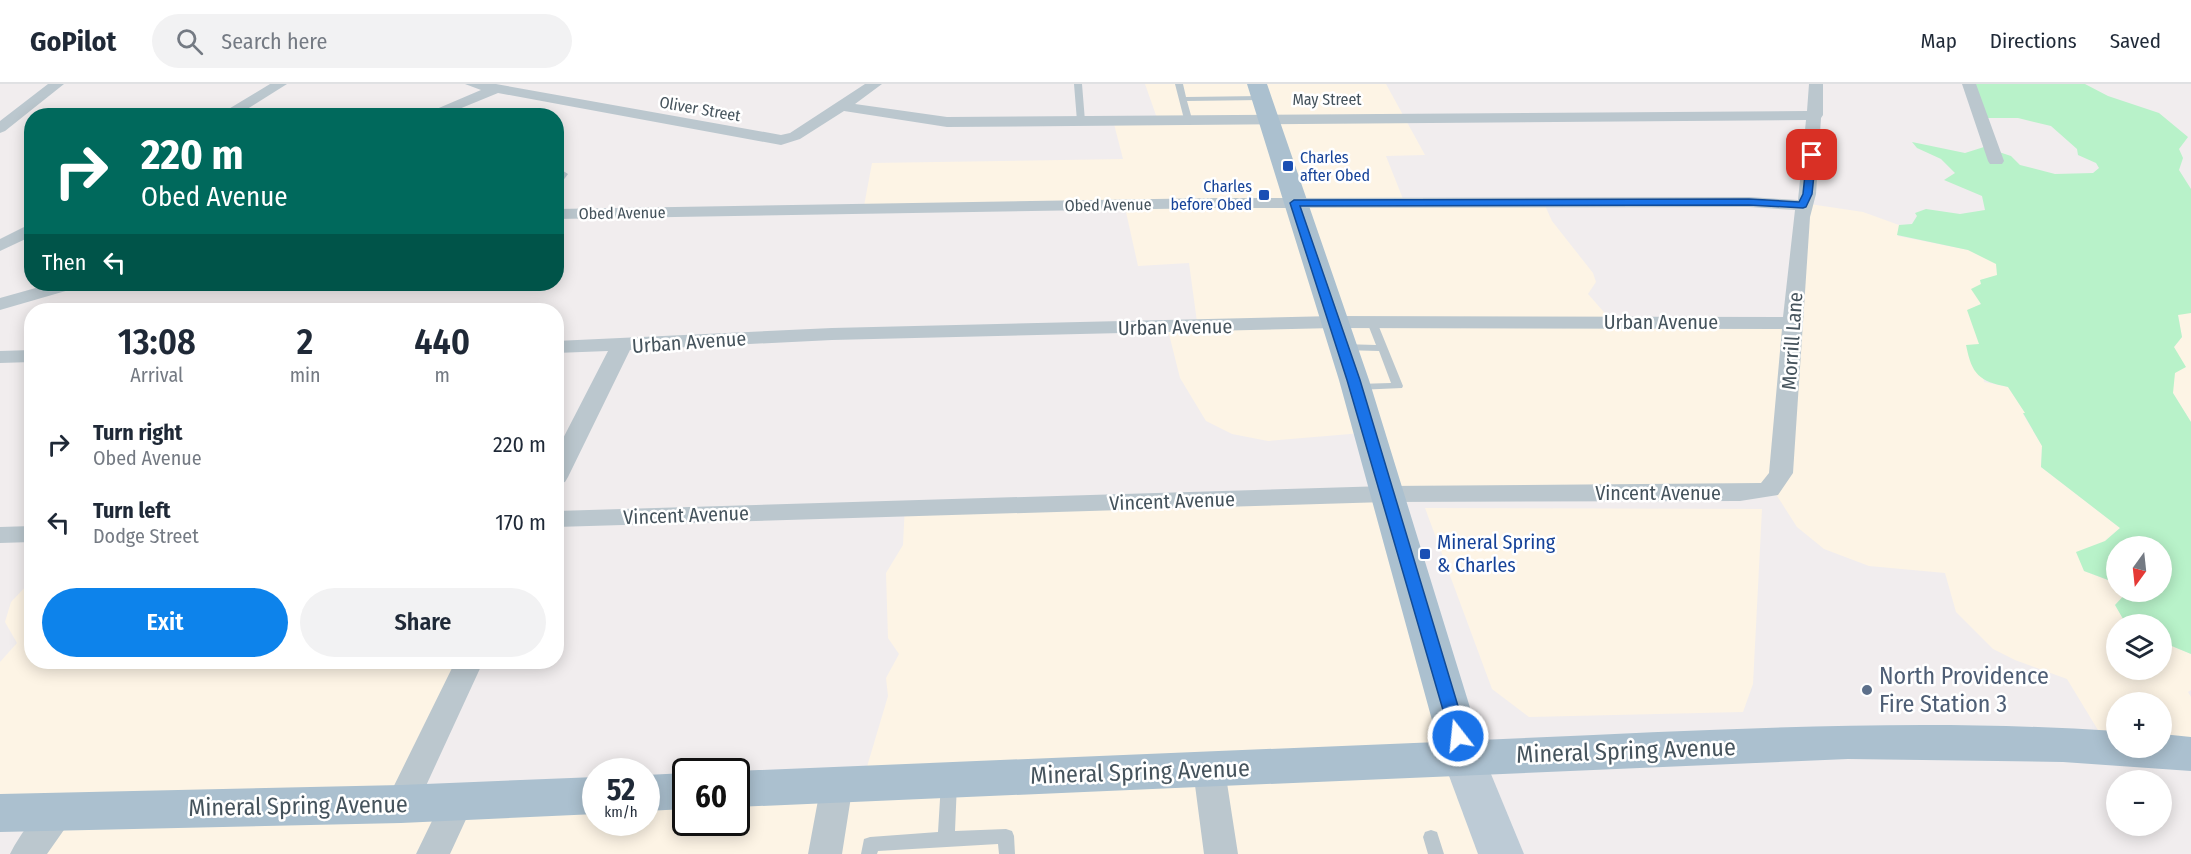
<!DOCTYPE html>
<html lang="en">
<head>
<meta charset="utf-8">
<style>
  body { margin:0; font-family:"Fira Sans Condensed",sans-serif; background:#f2f2f3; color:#1f2937; height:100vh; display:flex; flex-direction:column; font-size:22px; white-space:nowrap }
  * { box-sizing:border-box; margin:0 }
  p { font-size:20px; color:#747a83 }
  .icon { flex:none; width:33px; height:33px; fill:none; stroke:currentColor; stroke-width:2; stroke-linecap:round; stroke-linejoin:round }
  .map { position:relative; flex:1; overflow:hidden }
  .drawer { position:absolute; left:24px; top:219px; width:540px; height:366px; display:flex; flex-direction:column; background:#fff; border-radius:24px; box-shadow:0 3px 15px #0003 }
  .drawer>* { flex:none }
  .hud { position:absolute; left:24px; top:24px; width:540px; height:183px; border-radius:24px; box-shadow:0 3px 15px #0003; background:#00695c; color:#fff; overflow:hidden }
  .needle { width:39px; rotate:195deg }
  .buttons { position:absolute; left:2106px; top:452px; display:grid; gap:12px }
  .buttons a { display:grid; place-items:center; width:66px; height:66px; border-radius:50%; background:#fff; box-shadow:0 3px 15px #0003; font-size:30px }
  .speed { position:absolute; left:582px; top:674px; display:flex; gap:12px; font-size:30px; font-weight:700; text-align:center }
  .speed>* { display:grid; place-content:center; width:78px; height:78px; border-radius:50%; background:#fff; box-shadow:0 3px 15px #0003; line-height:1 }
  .speed small { font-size:15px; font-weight:400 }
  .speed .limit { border:3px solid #111; border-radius:9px; background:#fff; color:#111 }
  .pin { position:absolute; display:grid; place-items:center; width:51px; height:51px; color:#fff; margin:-26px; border-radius:12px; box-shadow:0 3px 9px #0006 }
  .me { position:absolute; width:66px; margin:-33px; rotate:344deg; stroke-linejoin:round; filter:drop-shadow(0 0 4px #0008) }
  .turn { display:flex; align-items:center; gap:21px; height:126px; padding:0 18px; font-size:27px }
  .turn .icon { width:78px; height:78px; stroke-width:2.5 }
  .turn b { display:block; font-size:42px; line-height:51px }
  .then { display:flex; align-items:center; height:57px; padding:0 18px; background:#0003; gap:12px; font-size:22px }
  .eta { display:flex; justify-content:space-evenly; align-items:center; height:102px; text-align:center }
  .eta b { font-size:36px; font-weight:600; line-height:42px }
  .button { display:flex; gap:12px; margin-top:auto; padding:12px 18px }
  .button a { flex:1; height:69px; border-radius:36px; background:#0d83eb; color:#fff; font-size:24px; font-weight:600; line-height:69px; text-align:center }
  .button a+a { background:#f2f2f3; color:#1f2937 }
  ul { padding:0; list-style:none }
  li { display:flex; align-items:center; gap:18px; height:78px; padding:0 18px }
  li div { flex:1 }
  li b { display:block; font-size:22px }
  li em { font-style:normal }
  header { display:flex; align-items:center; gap:36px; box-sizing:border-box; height:84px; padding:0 30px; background:#fff; border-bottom:2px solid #e0e1e3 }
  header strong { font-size:28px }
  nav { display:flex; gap:33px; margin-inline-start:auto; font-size:21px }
  .search { width:420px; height:54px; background:#f2f2f3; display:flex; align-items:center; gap:15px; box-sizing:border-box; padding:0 21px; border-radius:33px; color:#747a83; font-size:22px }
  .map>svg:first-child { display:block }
  .commercial { fill:#fdf4e5 }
  .green { fill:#b8f2c9 }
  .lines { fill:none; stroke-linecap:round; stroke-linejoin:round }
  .service { fill:#bbc7ce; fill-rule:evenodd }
  .minor { fill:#bbc7ce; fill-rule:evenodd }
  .secondary { fill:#bdcbd6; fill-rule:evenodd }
  .primary { fill:#abc0cf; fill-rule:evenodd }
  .route { fill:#1a73e8; stroke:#114b97; stroke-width:1.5 }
  .transit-dot { fill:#1a4fb4; stroke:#fff; stroke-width:2 }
  .service-dot { fill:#5c6f8a; stroke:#fff; stroke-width:2 }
  .labels { text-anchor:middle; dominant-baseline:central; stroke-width:5; stroke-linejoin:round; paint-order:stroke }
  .far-street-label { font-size:16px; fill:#45535c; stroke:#fff }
  .far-transit-label { font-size:16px; fill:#164399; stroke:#fff; text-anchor:start }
  .street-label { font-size:20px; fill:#45535c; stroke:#fff }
  .transit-label { font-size:20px; fill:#164399; stroke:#fff; text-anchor:start }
  .near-service-label { font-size:24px; fill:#4e5e75; stroke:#fff; text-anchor:start }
  .near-street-label { font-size:24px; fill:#45535c; stroke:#fff }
</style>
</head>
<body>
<header>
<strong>GoPilot</strong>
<div class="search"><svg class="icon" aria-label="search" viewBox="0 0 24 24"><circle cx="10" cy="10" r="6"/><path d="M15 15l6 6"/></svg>Search here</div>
<nav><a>Map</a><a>Directions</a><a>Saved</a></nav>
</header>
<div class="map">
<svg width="2191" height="770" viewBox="0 0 2191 770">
  <rect width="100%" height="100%" fill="#f1edee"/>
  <!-- commercial -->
  <path class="commercial" d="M1145,0H1386L1425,71L1386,72L1403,115L1543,117L1552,137L1593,189L1596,198L1588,210L1610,235L1787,233L1803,119L1863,128L1899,141L1898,152L1968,166L1996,179L1998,191L1981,196L1979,260L1984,298L2008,303L2026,330H2023L2042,362L2041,383L2120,444L2105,457L2084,487L2116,499V507L2129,508L2115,521L2126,540H2116V585H2162V558L2191,570V606L2188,608L2191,613V664L2162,661V618H2116V657L2104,656L2067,595L2015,576L1993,565L1956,528L1945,489L1869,482L1824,465L1797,443L1772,404L1393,410L1500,770H26L55,733L0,723V578L17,559L5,538L11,518L31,497L32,578H466L405,698L411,706L595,699L596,738H646L647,697L685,696L686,738H736L737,694L866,686L888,612L886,594L899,570L888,554L886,489L903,461L905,420L1382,409L1362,349L1268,357L1232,350L1206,337L1180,294L1167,242L1197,238L1189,179L1138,182L1124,119L864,122L872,79L1123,75L1114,40L1158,37Z
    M2186,229H2191V338L2173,309L2174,263L2182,253L2178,230Z
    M1425,424L1762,425L1753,600L1743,628L1529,633L1492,605Z"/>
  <!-- green -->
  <path class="green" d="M1967,0H2085L2108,12L2159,29L2188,53L2179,65L2183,74L2179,86L2191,105V229L2178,231L2182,253L2174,263L2186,283L2175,289L2173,309L2191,338V570L2162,558V540H2126L2115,521L2128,507H2162V462H2116V499L2084,487L2076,468L2105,457L2120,444L2041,383L2042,362L2023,329H2025L2008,303C1979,297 1972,291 1966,261L1979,260L1967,226L1981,220L1971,205L1981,200L1980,196L1997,191L1996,180L1968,166L1897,151L1899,141L1912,140L1917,132L1915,129L1926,125L1960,130L1985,126L1982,112L1944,96L1955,89L1941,75L1917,64L1912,58L1965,69L1984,63L2011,72L2020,81L2055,90L2093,89L2099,84L2096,79L2078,71L2077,65L2051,42L2018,34H1976Z"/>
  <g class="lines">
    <!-- service -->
    <path class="service" d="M1074,0H1082L1085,37L1081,39L1077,37Z
      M1175,0H1183L1186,13L1261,12L1265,14L1261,16L1187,17L1192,35L1188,37L1184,35Z
      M1372,235L1377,238L1403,302L1402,304L1357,306L1352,303L1357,300L1391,299L1379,267L1342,266L1337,263L1342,260L1376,261L1367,238Z
      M949,692L955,694L957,699L955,747L1006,745L1012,747L1014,752L1015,770H999L998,760L878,767L877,770H861L864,755L870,753L938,748L941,699L943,694Z
      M1431,746L1437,748L1444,770H1428L1423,753L1425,748Z"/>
    <!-- minor -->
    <path class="minor" d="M48,0H64L5,47L0,49V37Z
      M270,0H287L236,32H217Z
      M465,0H496L781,51L790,49L865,0H882L855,20L947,33L1807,27L1809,0H1823V31L1821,34L1816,110L1810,133L1793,389L1778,411L1740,417L1386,418L556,443V427L1386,402L1761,399L1769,389L1782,245L1334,244L832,256L630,266L568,393L565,398L556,400V368L608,267L556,269V257L832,244L1334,232L1783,233L1795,126L1749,123L1216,124L556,135V125L1216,114L1749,113L1798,116L1806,36L947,43L844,27L800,55L781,61L498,9L442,32H420L481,6Z
      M1962,0H1976L2004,77L2002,80H1990L1988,77Z
      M560,85L568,90L562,98L556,99V86Z
      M32,139V152L0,167V155Z
      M50,200H79L76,204L0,226V214Z
      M32,266V278L0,279V267Z
      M32,442V458L0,459V443Z
      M455,578H483L413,730L401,734L389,730L385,720Z
      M1209,673L1220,677L1225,686L1238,770H1204L1193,686L1198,677Z
      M837,687L848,691L853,700L842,770H808L821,700L826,691Z
      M458,704L470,708L474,718L450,770H416L446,708Z
      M62,712L74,716L78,726L47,770H10C20,750 41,720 62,712Z"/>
    <!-- secondary -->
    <path class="secondary" d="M1464,656L1479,661L1524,770H1478L1442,673L1449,661Z"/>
    <!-- primary -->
    <path class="primary" d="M1247,0H1267L1369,296L1480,656C1692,647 1905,633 2116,647V663H2162V650L2191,653V687L2063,678L1848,675L736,723V687L1438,658L1339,296Z
      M686,689V725L646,727V691Z
      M596,693V730L401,739L0,748V710L401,701Z"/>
  </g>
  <!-- route -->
  <path class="route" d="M1812,68L1816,71L1812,110L1806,123L1803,124L1749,121L1300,122L1360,296L1467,652L1464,657H1452L1347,296L1290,119L1294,116L1749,115L1799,118L1803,110L1807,71Z"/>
  <!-- markers -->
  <g class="transit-dot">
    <rect x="1282" y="76" width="12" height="12" rx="3"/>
    <rect x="1258" y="105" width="12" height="12" rx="3"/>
    <rect x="1419" y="464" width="12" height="12" rx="3"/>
  </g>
  <circle class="service-dot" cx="1867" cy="606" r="6"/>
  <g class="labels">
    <!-- far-street labels -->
    <g class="far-street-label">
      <text x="1327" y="15">May Street</text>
      <text transform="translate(700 25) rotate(10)">Oliver Street</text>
      <text transform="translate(1108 121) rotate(-1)">Obed Avenue</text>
      <text transform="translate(622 129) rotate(-1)">Obed Avenue</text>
    </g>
    <!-- far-transit labels -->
    <g class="far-transit-label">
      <text x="1300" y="73">Charles<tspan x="1300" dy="18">after Obed</tspan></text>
      <text x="1252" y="102" text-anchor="end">Charles<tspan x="1252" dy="18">before Obed</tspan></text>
    </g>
    <!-- street labels -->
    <g class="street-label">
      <text x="1661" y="238">Urban Avenue</text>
      <text transform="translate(1175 243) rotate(-1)">Urban Avenue</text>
      <text transform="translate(1792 257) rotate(-86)">Morrill Lane</text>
      <text transform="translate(689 258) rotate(-4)">Urban Avenue</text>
      <text x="1658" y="409">Vincent Avenue</text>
      <text transform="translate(1172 417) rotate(-2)">Vincent Avenue</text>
      <text transform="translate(686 431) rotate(-2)">Vincent Avenue</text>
    </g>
    <!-- transit labels -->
    <g class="transit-label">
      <text x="1437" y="458">Mineral Spring<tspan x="1437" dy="23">&amp; Charles</tspan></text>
    </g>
    <!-- near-service labels -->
    <g class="near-service-label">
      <text x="1879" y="592">North Providence<tspan x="1879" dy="28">Fire Station 3</tspan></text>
    </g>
    <!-- near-street labels -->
    <g class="near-street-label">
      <text transform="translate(1626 667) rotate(-2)">Mineral Spring Avenue</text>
      <text transform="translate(1140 688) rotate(-2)">Mineral Spring Avenue</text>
      <text transform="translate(298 722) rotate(-1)">Mineral Spring Avenue</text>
    </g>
  </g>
</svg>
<div class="buttons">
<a><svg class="needle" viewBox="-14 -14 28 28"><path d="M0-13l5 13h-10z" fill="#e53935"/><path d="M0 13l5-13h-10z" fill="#747a83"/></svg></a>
<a><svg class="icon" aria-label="layers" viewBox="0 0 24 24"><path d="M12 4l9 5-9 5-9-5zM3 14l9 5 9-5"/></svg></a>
<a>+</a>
<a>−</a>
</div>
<div class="speed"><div>52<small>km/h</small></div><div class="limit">60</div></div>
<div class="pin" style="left:1812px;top:71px;background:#d93025"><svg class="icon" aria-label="arrive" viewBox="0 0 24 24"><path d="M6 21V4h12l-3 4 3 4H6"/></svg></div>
<svg class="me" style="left:1458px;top:652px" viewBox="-20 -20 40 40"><circle r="17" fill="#1a73e8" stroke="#fff" stroke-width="3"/><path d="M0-11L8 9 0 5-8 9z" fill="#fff"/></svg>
<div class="hud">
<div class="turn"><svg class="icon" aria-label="right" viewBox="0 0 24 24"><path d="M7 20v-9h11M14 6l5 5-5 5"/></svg><div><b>220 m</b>Obed Avenue</div></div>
<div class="then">Then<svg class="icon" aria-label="left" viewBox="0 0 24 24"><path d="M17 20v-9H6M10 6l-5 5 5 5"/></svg></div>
</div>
<section class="drawer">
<div class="eta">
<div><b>13:08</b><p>Arrival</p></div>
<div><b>2</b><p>min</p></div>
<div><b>440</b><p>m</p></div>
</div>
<ul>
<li><svg class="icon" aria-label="right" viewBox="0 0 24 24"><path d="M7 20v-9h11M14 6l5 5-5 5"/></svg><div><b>Turn right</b><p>Obed Avenue</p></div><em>220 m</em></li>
<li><svg class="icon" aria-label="left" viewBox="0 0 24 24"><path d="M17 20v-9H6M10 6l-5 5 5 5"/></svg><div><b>Turn left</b><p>Dodge Street</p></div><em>170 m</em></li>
</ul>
<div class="button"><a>Exit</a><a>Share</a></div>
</section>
</div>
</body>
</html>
